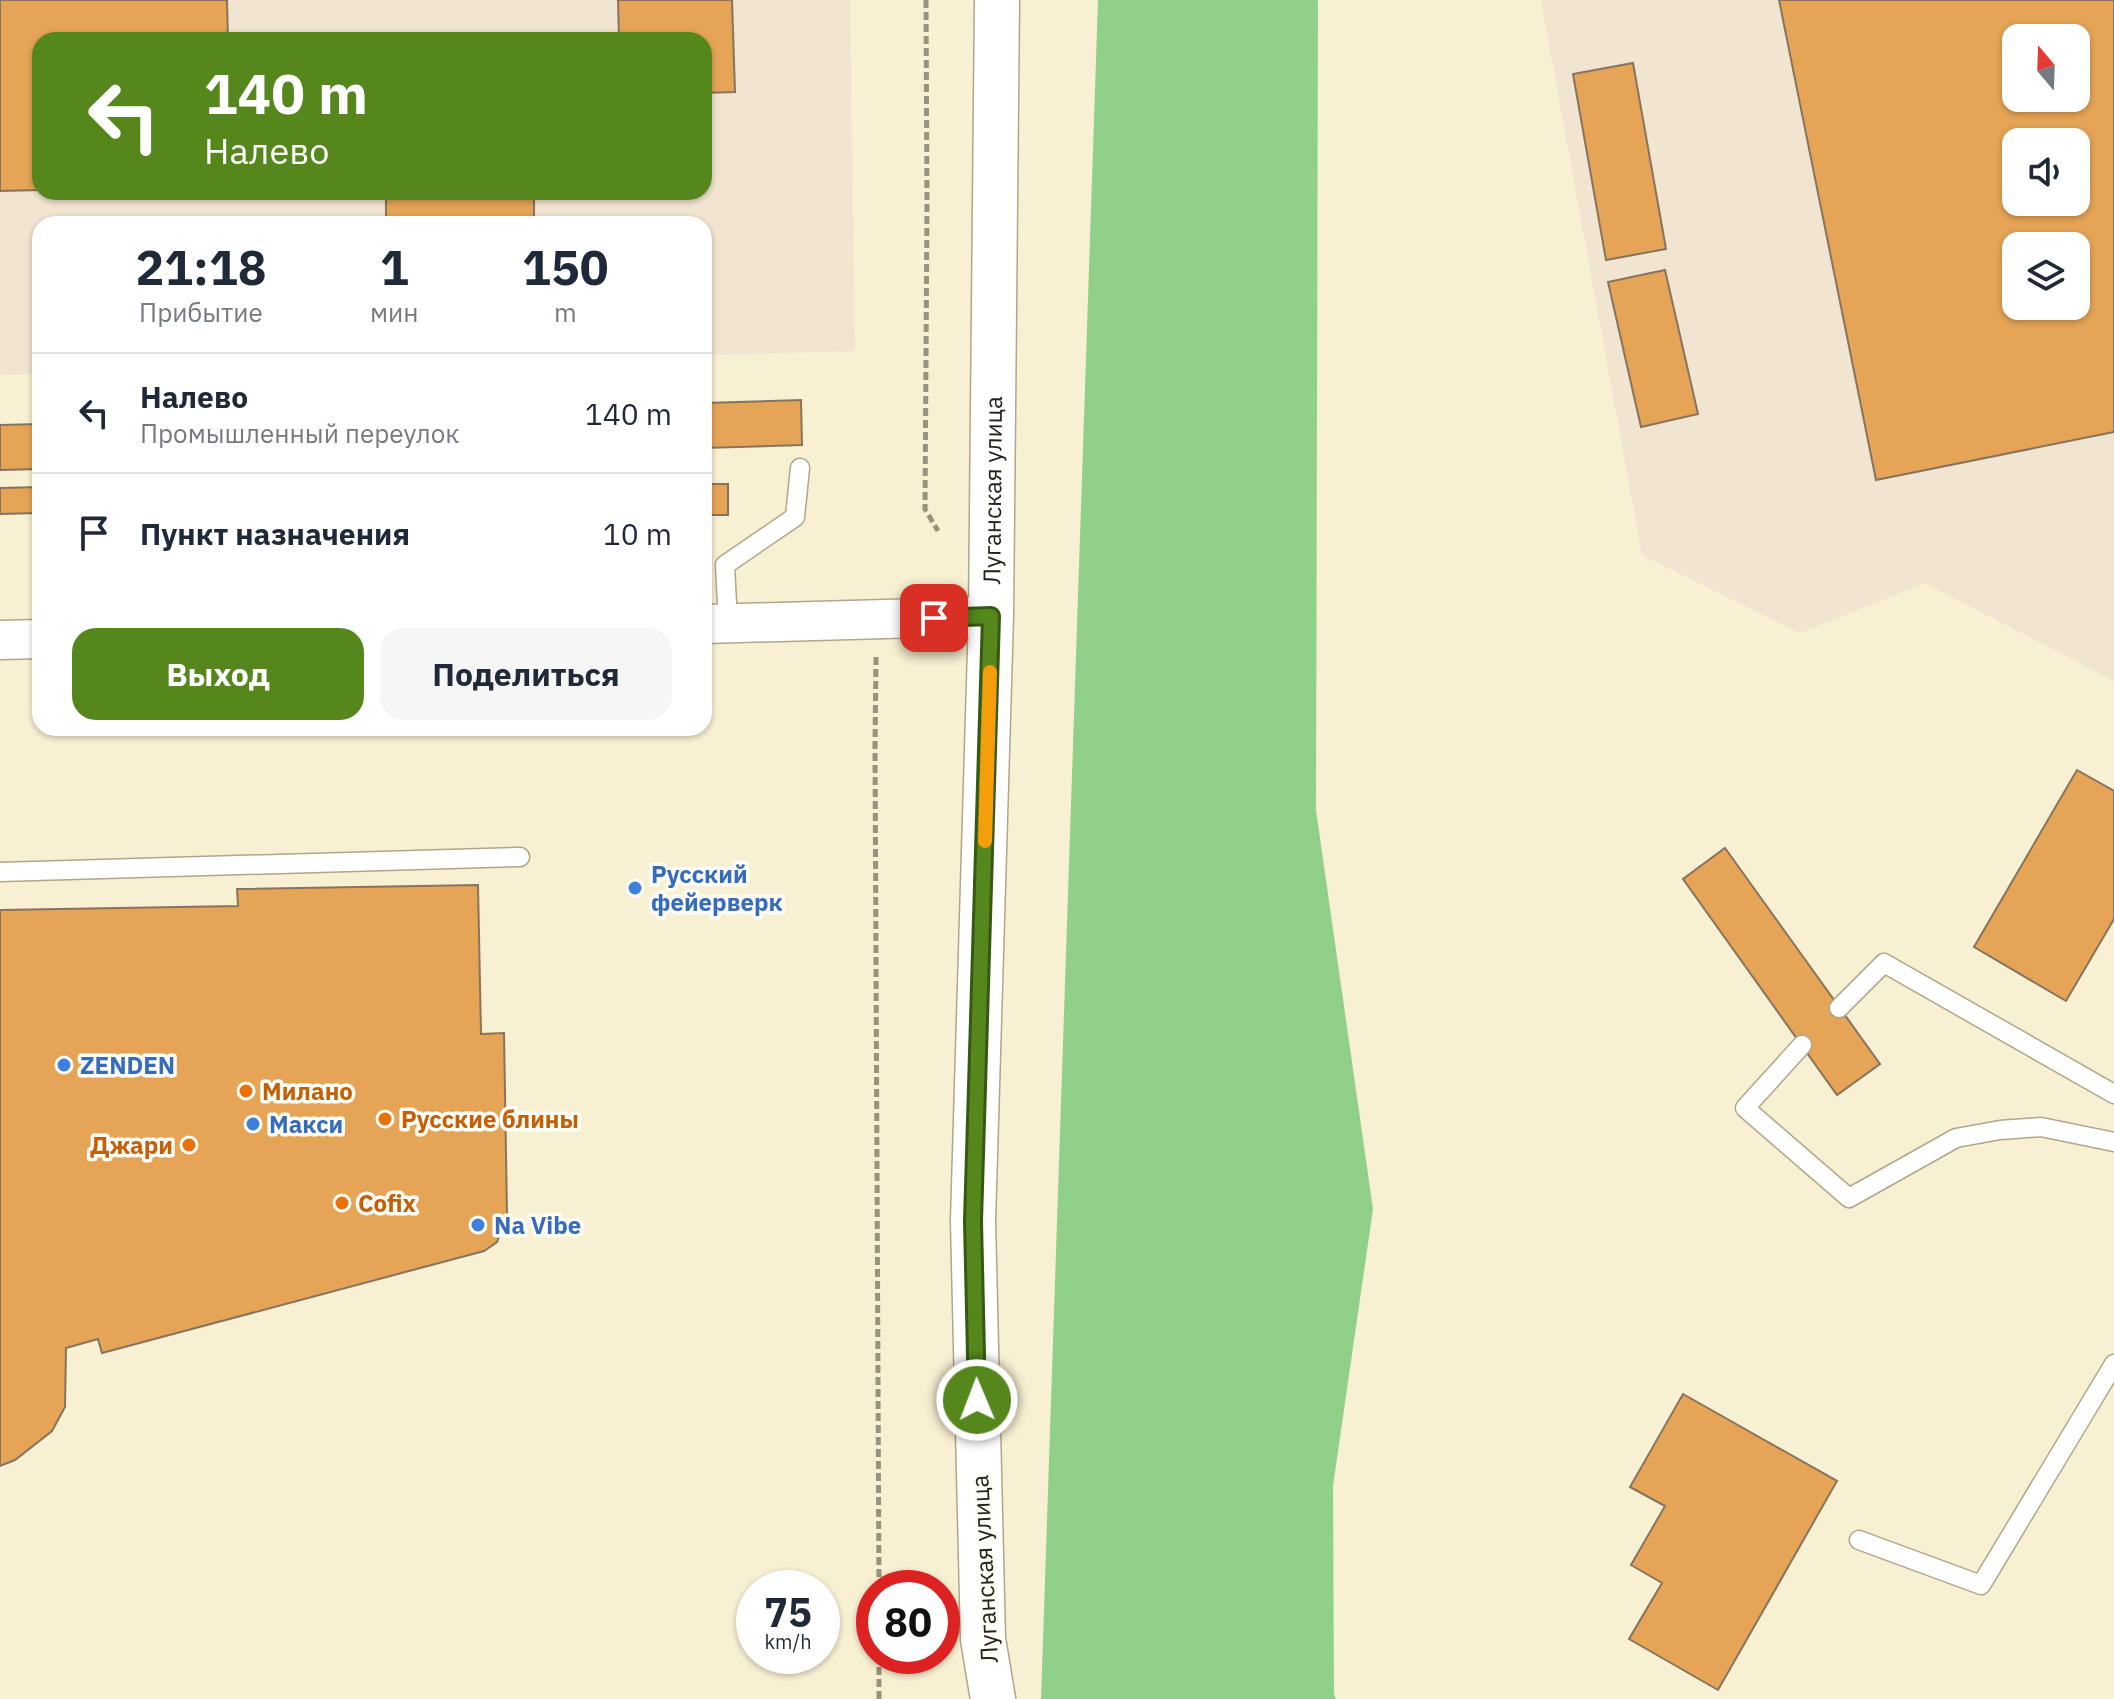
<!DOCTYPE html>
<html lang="ru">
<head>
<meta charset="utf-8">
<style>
  body { margin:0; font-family:"IBM Plex Sans",sans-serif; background:#f6f6f7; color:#1f2937; height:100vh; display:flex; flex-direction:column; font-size:30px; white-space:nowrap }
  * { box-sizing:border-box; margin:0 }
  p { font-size:26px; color:#747a83 }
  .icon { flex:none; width:44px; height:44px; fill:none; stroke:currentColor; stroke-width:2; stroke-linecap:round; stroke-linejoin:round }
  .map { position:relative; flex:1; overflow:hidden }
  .drawer { position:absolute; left:32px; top:216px; width:680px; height:520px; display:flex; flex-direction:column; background:#fff; border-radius:24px; box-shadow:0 2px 6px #0004 }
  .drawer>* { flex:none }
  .banner { position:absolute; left:32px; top:32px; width:680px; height:168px; border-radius:24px; box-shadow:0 2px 6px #0004; background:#55871d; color:#fff; overflow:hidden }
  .needle { width:52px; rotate:341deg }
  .fabs { position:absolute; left:2002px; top:24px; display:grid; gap:16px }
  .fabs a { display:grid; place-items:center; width:88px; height:88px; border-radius:16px; background:#fff; box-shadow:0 2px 6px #0004; font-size:40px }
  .speed { position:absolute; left:736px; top:1570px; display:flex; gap:16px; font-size:40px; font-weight:700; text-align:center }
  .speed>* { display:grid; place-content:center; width:104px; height:104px; border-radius:50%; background:#fff; box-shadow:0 2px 6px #0004; line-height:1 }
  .speed small { font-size:20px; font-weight:400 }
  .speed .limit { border:12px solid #d22; background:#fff; color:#111 }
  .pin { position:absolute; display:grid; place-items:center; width:68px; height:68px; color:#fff; margin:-34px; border-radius:16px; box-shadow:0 4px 12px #0006 }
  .me { position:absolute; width:88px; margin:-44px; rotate:359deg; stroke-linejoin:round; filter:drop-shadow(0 0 6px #0008) }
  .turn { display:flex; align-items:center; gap:28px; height:168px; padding:0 40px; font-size:36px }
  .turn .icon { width:104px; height:104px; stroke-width:2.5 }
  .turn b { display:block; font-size:56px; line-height:68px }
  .eta { display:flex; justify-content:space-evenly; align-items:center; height:136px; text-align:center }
  .eta b { font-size:48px; font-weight:700; line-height:56px }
  .action { display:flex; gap:16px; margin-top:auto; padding:16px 40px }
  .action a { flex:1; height:92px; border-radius:24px; background:#55871d; color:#fff; font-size:32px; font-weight:700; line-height:92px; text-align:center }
  .action a+a { background:#f6f6f7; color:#1f2937 }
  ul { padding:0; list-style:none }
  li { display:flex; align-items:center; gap:24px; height:120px; padding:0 40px; border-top:2px solid #e0e1e3 }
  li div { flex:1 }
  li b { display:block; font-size:30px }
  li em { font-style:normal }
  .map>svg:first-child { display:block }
  .industrial { fill:#f1e4d0; fill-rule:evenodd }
  .green { fill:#91d088 }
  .building { fill:#e5a456; stroke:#87745e; stroke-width:2; fill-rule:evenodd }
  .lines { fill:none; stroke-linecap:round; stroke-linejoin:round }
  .lane-casing { stroke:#afa78a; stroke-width:21 }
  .street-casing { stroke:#afa78a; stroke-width:41 }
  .highway-casing { stroke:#afa78a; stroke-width:47 }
  .path { stroke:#98937d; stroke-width:5; stroke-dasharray:8 4; stroke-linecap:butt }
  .lane { stroke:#fff; stroke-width:18 }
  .street { stroke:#fff; stroke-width:38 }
  .highway { stroke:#fff; stroke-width:44 }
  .route-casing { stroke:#375813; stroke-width:20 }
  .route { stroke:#55871d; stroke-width:14 }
  .slow { stroke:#f59e0b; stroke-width:14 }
  .shop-dot { fill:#3f7fe0; stroke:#fffdf7; stroke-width:3 }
  .food-dot { fill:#e8710a; stroke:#fffdf7; stroke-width:3 }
  .labels { text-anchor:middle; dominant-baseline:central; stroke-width:7; stroke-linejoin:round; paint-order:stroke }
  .street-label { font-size:24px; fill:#252217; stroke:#fffdf7 }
  .shop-label { font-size:24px; font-weight:bold; fill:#366cbe; stroke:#fffdf7; text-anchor:start }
  .food-label { font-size:24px; font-weight:bold; fill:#c56008; stroke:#fffdf7; text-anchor:start }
</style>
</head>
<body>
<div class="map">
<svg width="2114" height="1699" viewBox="0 0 2114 1699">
  <rect width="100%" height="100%" fill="#f8f0d2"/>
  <!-- industrial -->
  <path class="industrial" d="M0,0H850L855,351L704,355V224H40V374L0,375ZM40,40H704V192H40Z
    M1541,0H2114V681L1925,583L1800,633L1642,555ZM2016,38H2076V98H2016ZM2016,142H2076V202H2016ZM2016,246H2076V306H2016Z"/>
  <!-- green -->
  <path class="green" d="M1098,0H1318L1316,810L1373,1209L1333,1486L1334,1694L1336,1699H1041Z"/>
  <!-- building -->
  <path class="building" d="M0,0H227L228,40H40V190L0,191Z
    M618,0H732L735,92L704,93V40H619Z
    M1779,0H2114V432L1876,480ZM2016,38H2076V98H2016ZM2016,142H2076V202H2016ZM2016,246H2076V306H2016Z
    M1633,63L1666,249L1606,260L1573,74Z
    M386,192H534V224H386Z
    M1665,270L1698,414L1641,427L1608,282Z
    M801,400L802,445L704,448V403Z
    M40,424V469L0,470V425Z
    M704,484H728V515H704Z
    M40,487V513L0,514V488Z
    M2077,770L2114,791V919L2066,1001L1974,947Z
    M1725,848L1880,1064L1837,1095L1683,879Z
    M478,885L481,1034L504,1033L507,1214L497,1242L484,1251L102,1353L98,1339L66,1348L65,1407L52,1431L15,1460L0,1466V910L238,906L237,889Z
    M1683,1394L1837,1481L1718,1690L1629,1639L1662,1583L1631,1565L1665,1506L1630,1487Z"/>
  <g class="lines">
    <!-- lane casing -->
    <g class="lane-casing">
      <path id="lane" d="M728,623L725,565L795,517L800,468
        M0,872L520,857
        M1839,1008L1884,963L2114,1094
        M1802,1045L1745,1108L1849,1198L1956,1138L2000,1130L2041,1127L2114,1142
        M1859,1540L1981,1585L2114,1364"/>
    </g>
    <!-- street casing -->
    <g class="street-casing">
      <path id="street" d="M704,624L991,616
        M0,640L40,639"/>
    </g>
    <!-- highway casing -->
    <g class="highway-casing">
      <g id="highway">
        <path id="s1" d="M993,1699L983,1639L973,1221L991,616L997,0"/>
      </g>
    </g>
    <!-- path -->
    <path class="path" d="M926,0L927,204L925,509L938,531
      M876,657L875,747L879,1588
      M879,1699V1656"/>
    <!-- lane -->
    <use href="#lane" class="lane"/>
    <!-- street -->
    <use href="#street" class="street"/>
    <!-- highway -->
    <use href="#highway" class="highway"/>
  </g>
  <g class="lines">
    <!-- route casing -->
    <g class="route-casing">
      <path id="route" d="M934,618L991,616L973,1221L977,1400"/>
    </g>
    <!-- route -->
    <use href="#route" class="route"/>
    <!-- slow -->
    <path class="slow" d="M985,841L990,672"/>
  </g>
  <!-- markers -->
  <g class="shop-dot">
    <circle cx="635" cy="888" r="8"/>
    <circle cx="64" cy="1065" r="8"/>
    <circle cx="253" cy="1124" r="8"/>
    <circle cx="478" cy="1225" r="8"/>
  </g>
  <g class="food-dot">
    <circle cx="246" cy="1091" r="8"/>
    <circle cx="385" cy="1119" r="8"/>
    <circle cx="189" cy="1145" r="8"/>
    <circle cx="342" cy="1203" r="8"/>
  </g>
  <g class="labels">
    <!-- street labels -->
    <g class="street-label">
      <text stroke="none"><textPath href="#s1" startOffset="1210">Луганская улица</textPath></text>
      <text transform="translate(984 1569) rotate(-93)">Луганская улица</text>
    </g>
    <!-- shop labels -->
    <g class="shop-label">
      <text x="651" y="874">Русский<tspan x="651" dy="28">фейерверк</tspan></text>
      <text x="80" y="1065">ZENDEN</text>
      <text x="269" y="1124">Макси</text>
      <text x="494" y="1225">Na Vibe</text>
    </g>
    <!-- food labels -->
    <g class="food-label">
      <text x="262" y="1091">Милано</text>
      <text x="401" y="1119">Русские блины</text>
      <text x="173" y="1145" text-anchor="end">Джари</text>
      <text x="358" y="1203">Cofix</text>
    </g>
  </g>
</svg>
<div class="fabs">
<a><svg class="needle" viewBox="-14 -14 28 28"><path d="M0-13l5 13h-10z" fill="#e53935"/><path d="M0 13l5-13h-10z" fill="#747a83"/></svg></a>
<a><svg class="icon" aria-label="sound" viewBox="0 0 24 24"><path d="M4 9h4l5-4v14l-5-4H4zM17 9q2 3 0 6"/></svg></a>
<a><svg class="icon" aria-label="layers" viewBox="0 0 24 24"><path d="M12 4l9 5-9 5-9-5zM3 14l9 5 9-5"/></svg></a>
</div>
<div class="speed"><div>75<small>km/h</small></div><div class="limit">80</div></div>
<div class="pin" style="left:934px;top:618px;background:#d93025"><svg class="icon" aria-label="arrive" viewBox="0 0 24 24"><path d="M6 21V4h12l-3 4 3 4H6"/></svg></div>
<svg class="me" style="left:977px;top:1400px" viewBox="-20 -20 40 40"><circle r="17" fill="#55871d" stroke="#fff" stroke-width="3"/><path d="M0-11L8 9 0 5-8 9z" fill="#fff"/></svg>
<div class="banner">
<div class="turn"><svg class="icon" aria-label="left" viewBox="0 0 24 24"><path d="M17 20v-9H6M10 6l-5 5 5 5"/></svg><div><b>140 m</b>Налево</div></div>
</div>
<section class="drawer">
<div class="eta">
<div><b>21:18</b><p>Прибытие</p></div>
<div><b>1</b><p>мин</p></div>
<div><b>150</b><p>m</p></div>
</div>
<ul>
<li><svg class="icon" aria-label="left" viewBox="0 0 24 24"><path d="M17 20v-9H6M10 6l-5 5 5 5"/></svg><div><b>Налево</b><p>Промышленный переулок</p></div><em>140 m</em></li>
<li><svg class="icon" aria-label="arrive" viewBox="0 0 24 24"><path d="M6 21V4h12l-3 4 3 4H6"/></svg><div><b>Пункт назначения</b></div><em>10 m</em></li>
</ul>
<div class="action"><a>Выход</a><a>Поделиться</a></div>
</section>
</div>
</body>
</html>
